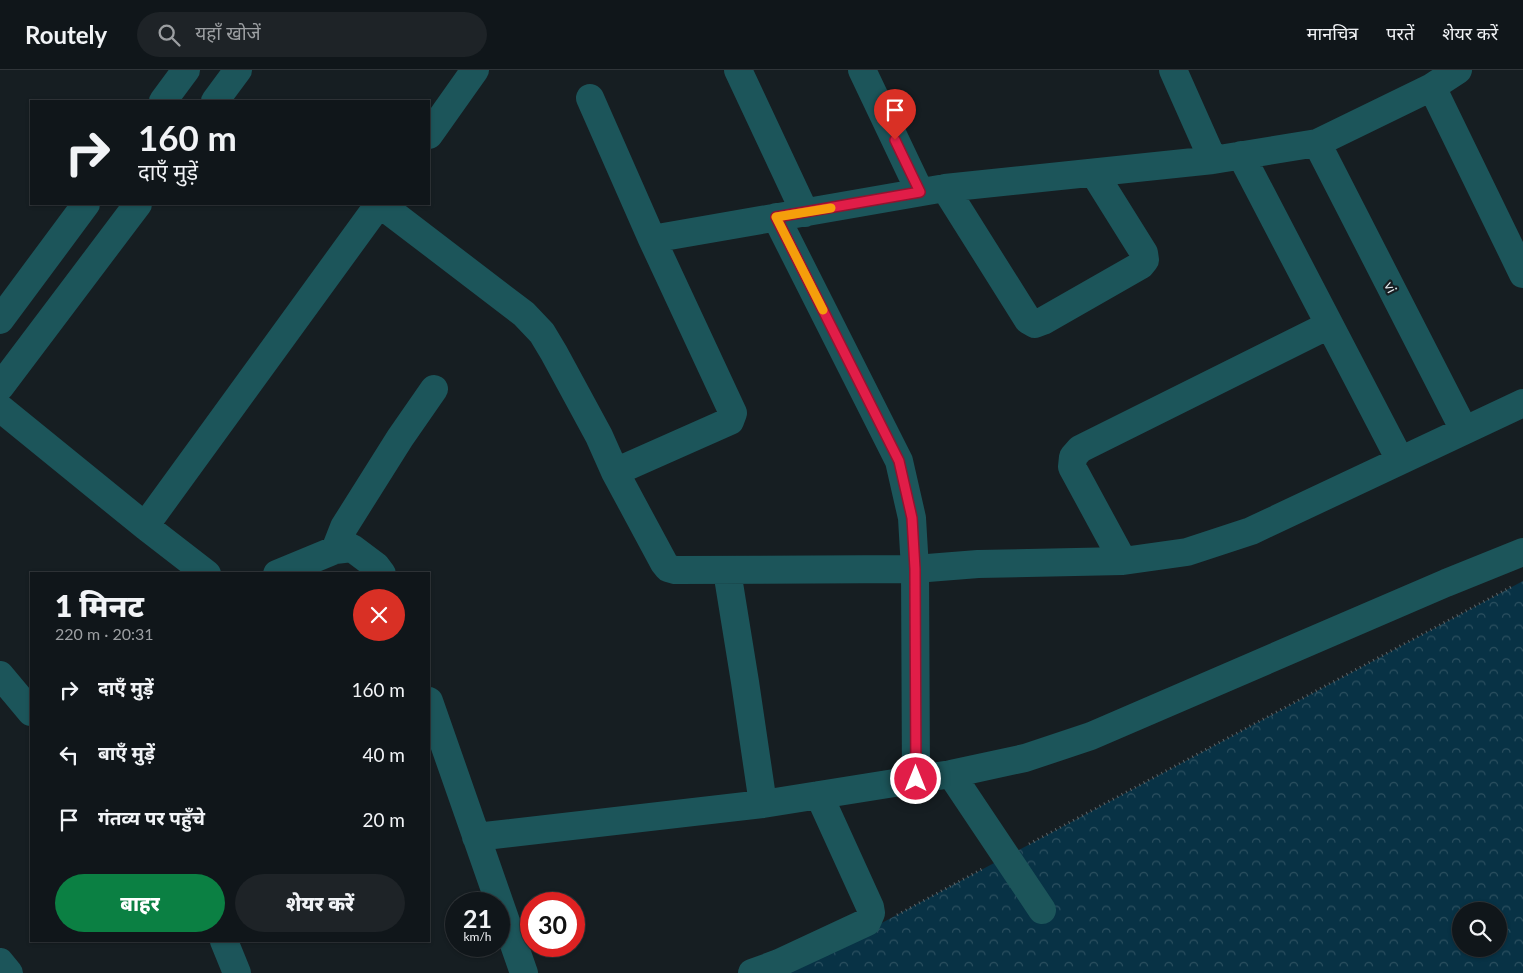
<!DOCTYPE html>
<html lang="hi">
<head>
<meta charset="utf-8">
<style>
  body { margin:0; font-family:Lato,"Noto Sans Devanagari",sans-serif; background:#1e2327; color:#f1f3f6; height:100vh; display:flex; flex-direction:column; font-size:19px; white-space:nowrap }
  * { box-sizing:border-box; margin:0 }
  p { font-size:16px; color:#9c9fa2 }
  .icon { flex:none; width:28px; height:28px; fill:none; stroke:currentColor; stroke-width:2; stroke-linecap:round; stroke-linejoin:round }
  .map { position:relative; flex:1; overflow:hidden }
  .side { position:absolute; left:30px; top:502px; width:400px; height:370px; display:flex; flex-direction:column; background:#10161a; border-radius:0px; box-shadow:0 1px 4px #0004,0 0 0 1px #303539 }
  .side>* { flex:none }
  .guide { position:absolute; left:30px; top:30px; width:400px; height:105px; border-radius:0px; box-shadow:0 1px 4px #0004,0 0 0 1px #303539; background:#10161a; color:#f1f3f6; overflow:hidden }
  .fabs { position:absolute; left:1452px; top:832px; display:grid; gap:10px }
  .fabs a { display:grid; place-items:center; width:55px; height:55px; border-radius:50%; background:#10161a; box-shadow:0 1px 4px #0004,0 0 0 1px #303539; font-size:25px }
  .speed { position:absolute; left:445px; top:822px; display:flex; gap:10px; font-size:25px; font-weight:700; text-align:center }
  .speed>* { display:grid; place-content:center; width:65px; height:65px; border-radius:50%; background:#10161a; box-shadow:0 1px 4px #0004,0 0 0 1px #303539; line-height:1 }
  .speed small { font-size:12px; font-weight:400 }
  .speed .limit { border:8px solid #d22; background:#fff; color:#111 }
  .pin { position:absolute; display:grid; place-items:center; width:42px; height:42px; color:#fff; margin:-51px -21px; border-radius:50% 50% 50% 0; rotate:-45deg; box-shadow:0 0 5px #0007 }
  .pin .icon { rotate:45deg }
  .me { position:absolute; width:55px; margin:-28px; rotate:0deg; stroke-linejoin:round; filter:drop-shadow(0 0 4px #0008) }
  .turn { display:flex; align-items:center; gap:18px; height:105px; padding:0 25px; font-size:22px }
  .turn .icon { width:65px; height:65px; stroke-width:2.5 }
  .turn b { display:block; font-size:35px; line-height:42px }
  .round { display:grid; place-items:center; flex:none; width:52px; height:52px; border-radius:26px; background:#1e2327 }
  .head { display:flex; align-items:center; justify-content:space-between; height:85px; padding:0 25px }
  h1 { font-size:30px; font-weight:800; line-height:38px }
  .cta { display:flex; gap:10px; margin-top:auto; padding:10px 25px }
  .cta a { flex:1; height:58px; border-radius:30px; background:#0b8043; color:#fff; font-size:20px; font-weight:800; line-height:58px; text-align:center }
  .cta a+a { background:#1e2327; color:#f1f3f6 }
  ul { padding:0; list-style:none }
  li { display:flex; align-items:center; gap:15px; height:65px; padding:0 25px }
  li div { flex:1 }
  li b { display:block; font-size:19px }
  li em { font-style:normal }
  header { display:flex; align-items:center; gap:30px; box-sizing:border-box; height:70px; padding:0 25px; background:#10161a; border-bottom:1px solid #303539 }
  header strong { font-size:24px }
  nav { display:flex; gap:28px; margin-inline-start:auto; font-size:18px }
  .search { width:350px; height:45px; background:#1e2327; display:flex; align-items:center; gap:12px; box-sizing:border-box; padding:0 18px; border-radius:28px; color:#9c9fa2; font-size:19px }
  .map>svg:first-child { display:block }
  .forest { fill:url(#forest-crowns); fill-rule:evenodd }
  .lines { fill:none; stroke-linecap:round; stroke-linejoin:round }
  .path { stroke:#5f6669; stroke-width:3; stroke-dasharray:1 4; stroke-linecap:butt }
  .minor { stroke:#1c555a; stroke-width:28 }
  .route-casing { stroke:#92132f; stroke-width:12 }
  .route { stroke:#e11d48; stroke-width:9 }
  .slow { stroke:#f59e0b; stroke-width:9 }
  .labels { text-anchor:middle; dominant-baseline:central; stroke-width:4.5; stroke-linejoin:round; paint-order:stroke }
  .street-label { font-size:14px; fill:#e8edf0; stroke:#161e22 }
</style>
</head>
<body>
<header>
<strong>Routely</strong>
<div class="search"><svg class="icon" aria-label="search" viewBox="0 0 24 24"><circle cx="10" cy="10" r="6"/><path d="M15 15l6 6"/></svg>यहाँ खोजें</div>
<nav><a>मानचित्र</a><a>परतें</a><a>शेयर करें</a></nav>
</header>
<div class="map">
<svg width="1523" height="903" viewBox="0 0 1523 903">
  <defs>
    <pattern id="forest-crowns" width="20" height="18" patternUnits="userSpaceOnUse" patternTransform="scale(1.25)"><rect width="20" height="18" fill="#083245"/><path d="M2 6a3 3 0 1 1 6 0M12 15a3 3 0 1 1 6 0" fill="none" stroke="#2c5060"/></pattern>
  </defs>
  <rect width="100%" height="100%" fill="#161e22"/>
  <!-- forest -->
  <path class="forest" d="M1523,511V903H788ZM1461,841H1499V879H1461Z"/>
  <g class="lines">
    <!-- path -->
    <path class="path" d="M1029,774L1511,517
      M897,845L984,798"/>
    <!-- minor -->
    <path class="minor" d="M738,0L805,143
      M862,0L920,122
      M1173,0L1213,90
      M1432,17L1523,204
      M590,28L652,169L733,343L730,351L615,402
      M163,31L186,0
      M215,31L238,0
      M429,65L475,0
      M1317,73L1464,360
      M1241,85L1400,390
      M945,118L1028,250L1035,254L1043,251L1141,195L1145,190L1144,183L1094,103
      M380,134L524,244L542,263L554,283L599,366L615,402L664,493L668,498L675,500L915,499L978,494L1123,491L1187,482L1251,461L1523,333
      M776,147L899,391L912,448L915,499L916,709
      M652,169L945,118L1213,90L1317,73L1432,17L1458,0
      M0,250L86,134
      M0,317L138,134
      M0,338L145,456
      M335,480L344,457L400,368L434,319
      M1123,491L1072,397L1073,387L1080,379L1329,255
      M727,501L745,612L763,734
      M207,504L145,456L379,134
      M277,504L335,480L352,478L376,496L382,504
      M0,605L31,642
      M429,631L524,903
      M951,704L1042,840
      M476,767L763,734L951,704L1025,688L1091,666L1446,513L1523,482
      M224,871L237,903
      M0,892L9,903
      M752,903L779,893L867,852L871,843L870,837L819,725"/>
  </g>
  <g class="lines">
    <!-- route casing -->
    <g class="route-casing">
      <path id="route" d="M895,70L920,122L776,147L899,391L912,448L915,499L916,709"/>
    </g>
    <!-- route -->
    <use href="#route" class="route"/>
    <!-- slow -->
    <path class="slow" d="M823,240L776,147L831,138"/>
  </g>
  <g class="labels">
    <!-- street labels -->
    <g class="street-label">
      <text transform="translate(1391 217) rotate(63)">vi</text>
    </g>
  </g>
</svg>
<div class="fabs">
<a><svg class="icon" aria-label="search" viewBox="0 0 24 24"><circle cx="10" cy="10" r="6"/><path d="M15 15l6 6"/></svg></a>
</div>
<div class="speed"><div>21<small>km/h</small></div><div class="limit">30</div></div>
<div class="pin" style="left:895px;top:70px;background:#d93025"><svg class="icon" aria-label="arrive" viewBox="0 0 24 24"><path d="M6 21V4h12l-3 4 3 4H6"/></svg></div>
<svg class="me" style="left:916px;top:709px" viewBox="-20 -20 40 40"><circle r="17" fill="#e11d48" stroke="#fff" stroke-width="3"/><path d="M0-11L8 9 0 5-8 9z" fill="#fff"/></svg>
<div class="guide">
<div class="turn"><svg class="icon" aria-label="right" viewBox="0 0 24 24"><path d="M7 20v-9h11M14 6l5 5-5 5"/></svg><div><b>160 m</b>दाएँ मुड़ें</div></div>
</div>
<section class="side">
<div class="head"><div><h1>1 मिनट</h1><p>220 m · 20:31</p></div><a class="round" style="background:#d93025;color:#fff"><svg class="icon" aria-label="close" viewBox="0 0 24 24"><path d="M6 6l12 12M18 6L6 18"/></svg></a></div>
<ul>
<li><svg class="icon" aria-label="right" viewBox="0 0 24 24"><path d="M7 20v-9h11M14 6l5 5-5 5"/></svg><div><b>दाएँ मुड़ें</b></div><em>160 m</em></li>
<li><svg class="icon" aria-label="left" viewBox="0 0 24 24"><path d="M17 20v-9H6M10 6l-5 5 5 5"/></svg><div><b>बाएँ मुड़ें</b></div><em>40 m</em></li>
<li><svg class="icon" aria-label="arrive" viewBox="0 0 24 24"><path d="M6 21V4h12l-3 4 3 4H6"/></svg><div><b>गंतव्य पर पहुँचे</b></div><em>20 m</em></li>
</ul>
<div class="cta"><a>बाहर</a><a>शेयर करें</a></div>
</section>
</div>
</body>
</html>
